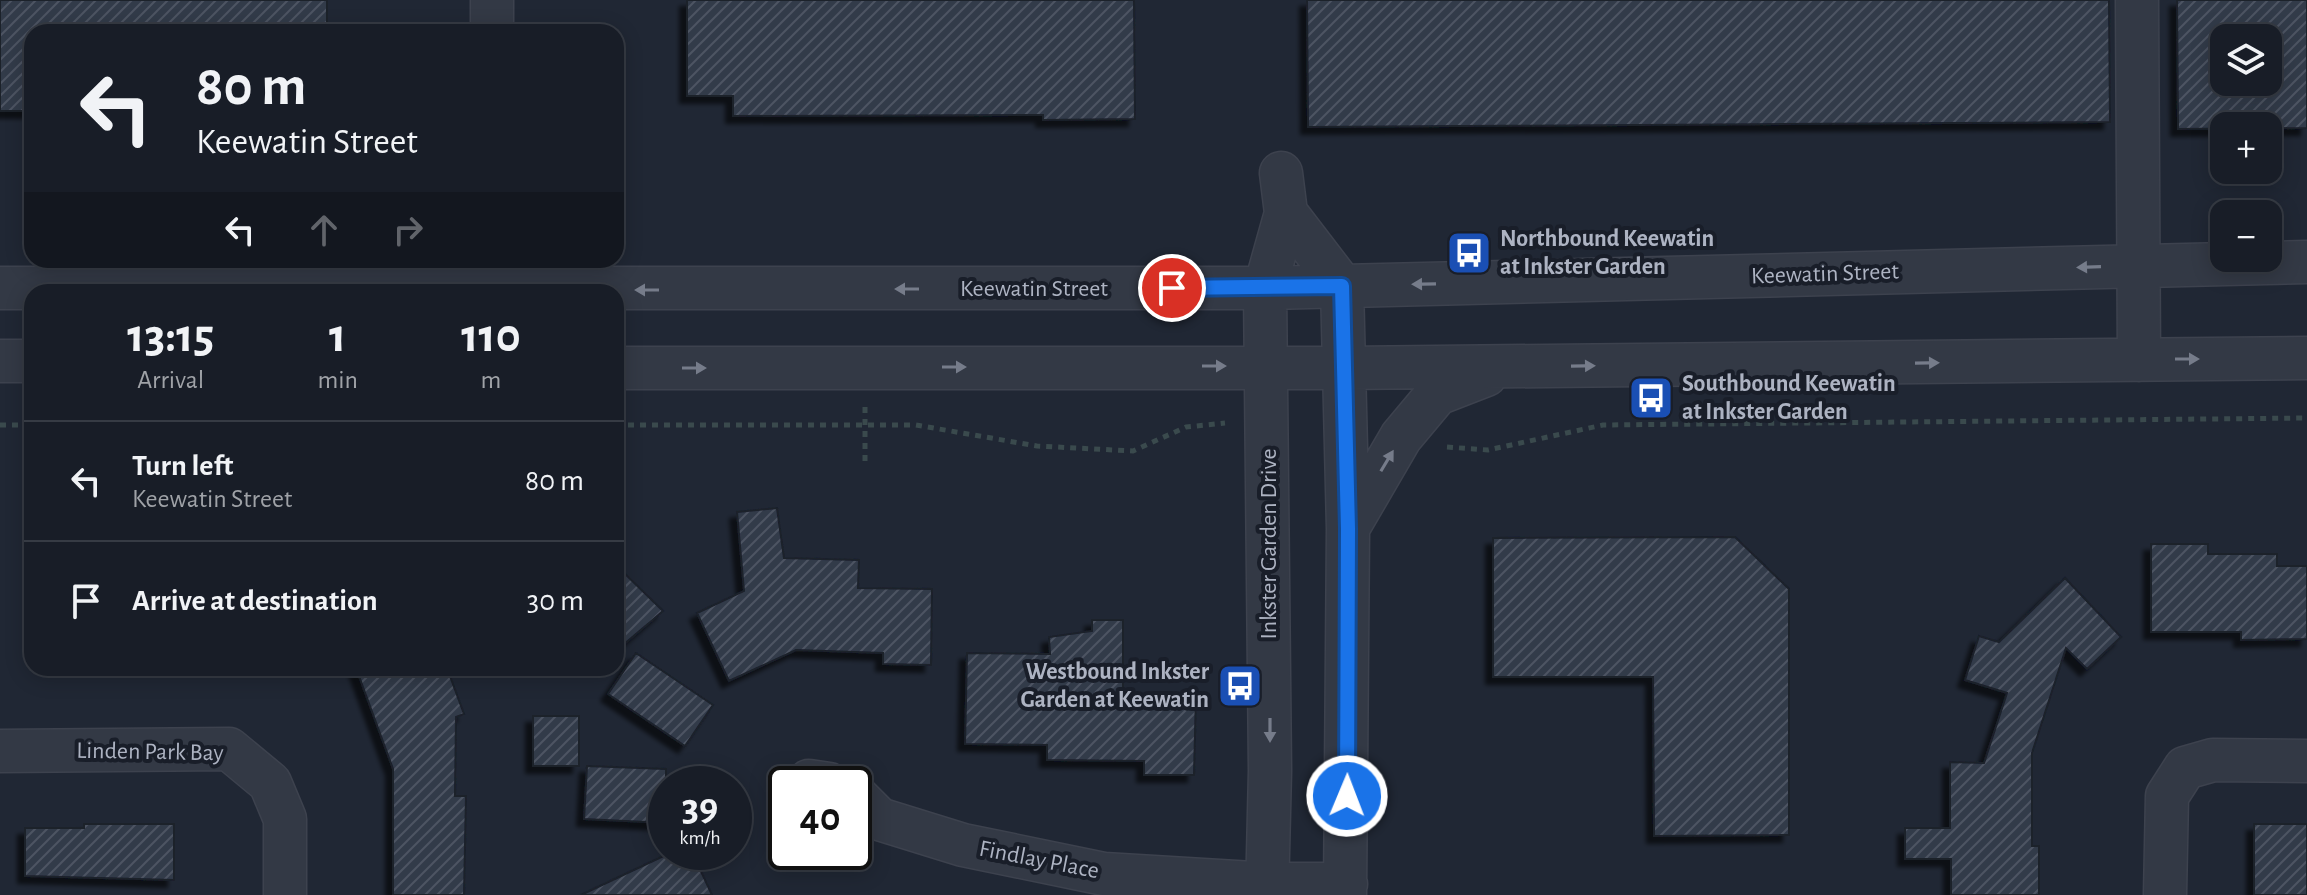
<!DOCTYPE html>
<html lang="en">
<head>
<meta charset="utf-8">
<style>
  body { margin:0; font-family:"Alegreya Sans",sans-serif; background:#252a33; color:#f1f3f6; height:100vh; display:flex; flex-direction:column; font-size:30px; white-space:nowrap }
  * { box-sizing:border-box; margin:0 }
  p { font-size:26px; color:#9fa2a7 }
  .icon { flex:none; width:44px; height:44px; fill:none; stroke:currentColor; stroke-width:2; stroke-linecap:round; stroke-linejoin:round }
  .map { position:relative; flex:1; overflow:hidden }
  .sheet { position:absolute; left:24px; top:284px; width:600px; height:392px; display:flex; flex-direction:column; background:#181d27; border-radius:24px; box-shadow:0 4px 20px #0003,0 0 0 2px #363b44 }
  .sheet>* { flex:none }
  .guide { position:absolute; left:24px; top:24px; width:600px; height:244px; border-radius:24px; box-shadow:0 4px 20px #0003,0 0 0 2px #363b44; background:#181d27; color:#f1f3f6; overflow:hidden }
  .tools { position:absolute; left:2210px; top:24px; display:grid; gap:16px }
  .tools a { display:grid; place-items:center; width:72px; height:72px; border-radius:16px; background:#181d27; box-shadow:0 4px 20px #0003,0 0 0 2px #363b44; font-size:40px }
  .speed { position:absolute; left:648px; top:766px; display:flex; gap:16px; font-size:40px; font-weight:700; text-align:center }
  .speed>* { display:grid; place-content:center; width:104px; height:104px; border-radius:50%; background:#181d27; box-shadow:0 4px 20px #0003,0 0 0 2px #363b44; line-height:1 }
  .speed small { font-size:20px; font-weight:400 }
  .speed .limit { border:4px solid #111; border-radius:12px; background:#fff; color:#111 }
  .pin { position:absolute; display:grid; place-items:center; width:68px; height:68px; color:#fff; margin:-34px; border:4px solid #fff; border-radius:50%; box-shadow:0 2px 8px #0007 }
  .me { position:absolute; width:88px; margin:-44px; rotate:1deg; stroke-linejoin:round; filter:drop-shadow(0 0 6px #0008) }
  .turn { display:flex; align-items:center; gap:28px; height:168px; padding:0 40px; font-size:36px }
  .turn .icon { width:104px; height:104px; stroke-width:2.5 }
  .turn b { display:block; font-size:56px; line-height:68px }
  .lanes { display:flex; align-items:center; height:76px; padding:0 40px; background:#0003; justify-content:center; gap:40px; direction:ltr }
  .lanes .off { opacity:.35 }
  .eta { display:flex; justify-content:space-evenly; align-items:center; height:136px; text-align:center }
  .eta b { font-size:48px; font-weight:700; line-height:56px }
  ul { padding:0; list-style:none }
  li { display:flex; align-items:center; gap:24px; height:120px; padding:0 40px; border-top:2px solid #363b44 }
  li div { flex:1 }
  li b { display:block; font-size:30px }
  li em { font-style:normal }
  .map>svg:first-child { display:block }
  .building { fill:url(#building-hatch); stroke:#1b202b; stroke-width:2; fill-rule:evenodd; filter:url(#shadow) }
  .lines { fill:none; stroke-linecap:round; stroke-linejoin:round }
  .minor-casing { stroke:#3d424e; stroke-width:45 }
  .path { stroke:#3a4a4d; stroke-width:5; stroke-dasharray:6 6; stroke-linecap:butt }
  .minor { stroke:#333945; stroke-width:42 }
  .oneway { fill:#767c8a }
  .route-casing { stroke:#114b97; stroke-width:20 }
  .route { stroke:#1a73e8; stroke-width:14 }
  .labels { text-anchor:middle; dominant-baseline:central; stroke-width:8; stroke-linejoin:round; paint-order:stroke }
  .poi-label { font-size:24px; font-weight:bold; fill:#adb3c2; stroke:#191e29; text-anchor:start }
  .street-label { font-size:24px; fill:#adb3c2; stroke:#191e29 }
</style>
</head>
<body>
<div class="map">
<svg width="2307" height="895" viewBox="0 0 2307 895">
  <defs>
    <pattern id="building-hatch" width="6" height="6" patternUnits="userSpaceOnUse" patternTransform="scale(2)"><rect width="6" height="6" fill="#323a4a"/><path d="M-1 1l2-2M0 6l6-6M5 7l2-2" fill="none" stroke="#4d5462"/></pattern>
    <filter id="shadow"><feDropShadow dx="-7" dy="7" stdDeviation="2" flood-color="#0009"/></filter>
  </defs>
  <rect width="100%" height="100%" fill="#202734"/>
  <!-- building -->
  <path class="building" d="M0,0H327V32H32V111H0Z
    M687,0H1134L1135,119L1043,120V115L733,116V96H687Z
    M1307,0H2109L2110,122L1308,127Z
    M2177,0H2307V128L2178,129ZM2224,38H2268V82H2224Z
    M777,508L784,558L859,560L858,588L932,589L931,665L883,664V653L796,650L729,681L697,613L744,591L737,512Z
    M1735,537L1789,589V835L1654,836L1653,677H1493V538Z
    M2151,544H2208V554H2277V566H2307V639L2241,640V632H2151Z
    M616,565L663,611L616,651Z
    M2065,578L2121,637L2087,669L2066,648L2032,753V846H2039V895H1951V859H1905V828H1950V762L1984,763L2007,693L1965,680L1979,636L1999,642Z
    M1092,620H1123V695H1196L1194,775H1144V761L1047,760V745L965,744L967,653L1050,654L1049,637L1092,631Z
    M636,653L713,705L685,746L608,694Z
    M356,668H447L464,714L456,717L455,796H466L464,895H393V769Z
    M533,716H579V766H533Z
    M587,766L666,769V823L584,819Z
    M84,824H174V880L25,876V828H84Z
    M2254,824H2307V895H2254Z
    M672,852H692L712,895H581Z"/>
  <g class="lines">
    <!-- minor casing -->
    <g class="minor-casing">
      <path id="minor" d="M2137,0L2139,360
        M492,32V0
        M1281,173L1286,213
        M1342,286L1348,529L1345,895
        M0,288H1265L2307,262
        M0,361H32
        M616,368H1345L2307,358
        M1348,528L1401,437L1437,394L1486,375
        M0,751L229,749L270,783L285,819V895
        M806,784L809,781L829,784
        M854,794L879,819L963,845L1104,874L1269,884H1346
        M1267,895L1270,771L1265,288L1286,213L1342,286
        M2165,895L2167,796L2185,768L2213,760L2307,761"/>
    </g>
    <!-- path -->
    <path class="path" d="M865,407V464
      M0,425H32
      M616,425H916L1037,446L1133,451L1186,427L1225,423
      M1447,447L1488,450L1603,425L2307,418"/>
    <!-- minor -->
    <use href="#minor" class="minor"/>
  </g>
  <!-- one-way arrows -->
  <defs><path id="oneway-solid" d="M-6-.8H1V-3.2L6.5 0L1 3.2V.8H-6Z" transform="scale(2)"/></defs>
  <g class="oneway">
    <use href="#oneway-solid" transform="translate(2089 267) rotate(178)"/>
    <use href="#oneway-solid" transform="translate(1424 284) rotate(179)"/>
    <use href="#oneway-solid" transform="translate(907 289) rotate(180)"/>
    <use href="#oneway-solid" transform="translate(647 290) rotate(180)"/>
    <use href="#oneway-solid" transform="translate(2187 359)"/>
    <use href="#oneway-solid" transform="translate(1927 363) rotate(-1)"/>
    <use href="#oneway-solid" transform="translate(1214 366)"/>
    <use href="#oneway-solid" transform="translate(1583 366) rotate(-1)"/>
    <use href="#oneway-solid" transform="translate(954 367)"/>
    <use href="#oneway-solid" transform="translate(694 368)"/>
    <use href="#oneway-solid" transform="translate(1387 461) rotate(-59)"/>
    <use href="#oneway-solid" transform="translate(1270 730) rotate(90)"/>
  </g>
  <g class="lines">
    <!-- route casing -->
    <g class="route-casing">
      <path id="route" d="M1172,288L1342,286L1348,529L1347,796"/>
    </g>
    <!-- route -->
    <use href="#route" class="route"/>
  </g>
  <!-- icons -->
  <defs>
    <g id="bus-square" transform="scale(2.3)"><rect x="-9" y="-9" width="18" height="18" rx="4" fill="#1a4fb4" stroke="#191e29"/><path d="M-5-6H5V4H4V6H2V4H-2V6H-4V4H-5ZM-3.5-4V0h7V-4ZM-3.5 1.2v1.5H-2V1.2ZM2 1.2v1.5H3.5V1.2Z" fill="#fff"/></g>
  </defs>
  <g fill-rule="evenodd">
    <use href="#bus-square" x="1469" y="253"/>
    <use href="#bus-square" x="1651" y="398"/>
    <use href="#bus-square" x="1240" y="686"/>
  </g>
  <g class="labels">
    <!-- poi labels -->
    <g class="poi-label">
      <text x="1500" y="239">Northbound Keewatin<tspan x="1500" dy="28">at Inkster Garden</tspan></text>
      <text x="1682" y="384">Southbound Keewatin<tspan x="1682" dy="28">at Inkster Garden</tspan></text>
      <text x="1209" y="672" text-anchor="end">Westbound Inkster<tspan x="1209" dy="28">Garden at Keewatin</tspan></text>
    </g>
    <!-- street labels -->
    <g class="street-label">
      <text transform="translate(1825 274) rotate(-2)">Keewatin Street</text>
      <text x="1034" y="289">Keewatin Street</text>
      <text transform="translate(1269 544) rotate(-90)">Inkster Garden Drive</text>
      <text transform="translate(150 752) rotate(1)">Linden Park Bay</text>
      <text transform="translate(1039 860) rotate(11)">Findlay Place</text>
    </g>
  </g>
</svg>
<div class="tools">
<a><svg class="icon" aria-label="layers" viewBox="0 0 24 24"><path d="M12 4l9 5-9 5-9-5zM3 14l9 5 9-5"/></svg></a>
<a>+</a>
<a>−</a>
</div>
<div class="speed"><div>39<small>km/h</small></div><div class="limit">40</div></div>
<div class="pin" style="left:1172px;top:288px;background:#d93025"><svg class="icon" aria-label="arrive" viewBox="0 0 24 24"><path d="M6 21V4h12l-3 4 3 4H6"/></svg></div>
<svg class="me" style="left:1347px;top:796px" viewBox="-20 -20 40 40"><circle r="17" fill="#1a73e8" stroke="#fff" stroke-width="3"/><path d="M0-11L8 9 0 5-8 9z" fill="#fff"/></svg>
<div class="guide">
<div class="turn"><svg class="icon" aria-label="left" viewBox="0 0 24 24"><path d="M17 20v-9H6M10 6l-5 5 5 5"/></svg><div><b>80 m</b>Keewatin Street</div></div>
<div class="lanes"><svg class="icon" aria-label="left" viewBox="0 0 24 24"><path d="M17 20v-9H6M10 6l-5 5 5 5"/></svg><svg class="icon off" aria-label="ahead" viewBox="0 0 24 24"><path d="M12 20V5M6 11l6-6 6 6"/></svg><svg class="icon off" aria-label="right" viewBox="0 0 24 24"><path d="M7 20v-9h11M14 6l5 5-5 5"/></svg></div>
</div>
<section class="sheet">
<div class="eta">
<div><b>13:15</b><p>Arrival</p></div>
<div><b>1</b><p>min</p></div>
<div><b>110</b><p>m</p></div>
</div>
<ul>
<li><svg class="icon" aria-label="left" viewBox="0 0 24 24"><path d="M17 20v-9H6M10 6l-5 5 5 5"/></svg><div><b>Turn left</b><p>Keewatin Street</p></div><em>80 m</em></li>
<li><svg class="icon" aria-label="arrive" viewBox="0 0 24 24"><path d="M6 21V4h12l-3 4 3 4H6"/></svg><div><b>Arrive at destination</b></div><em>30 m</em></li>
</ul>
</section>
</div>
</body>
</html>
